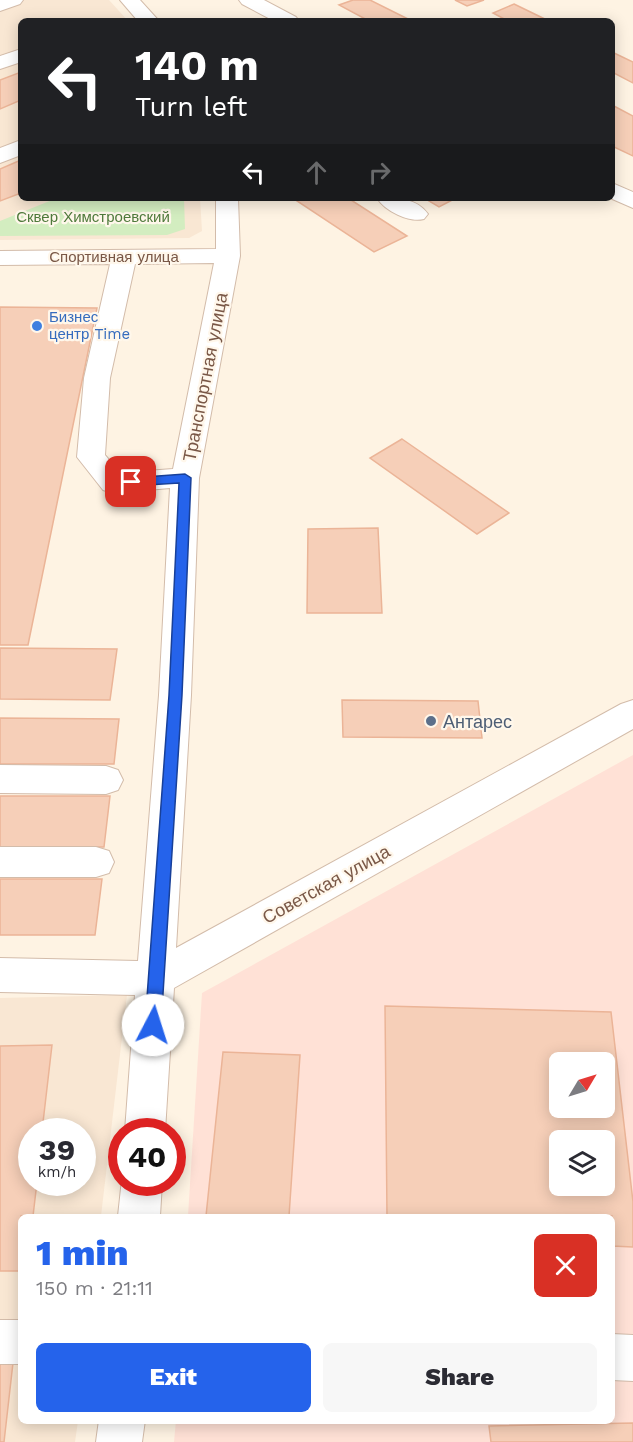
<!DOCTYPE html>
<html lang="en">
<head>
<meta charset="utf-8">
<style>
  body { margin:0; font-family:"Work Sans",sans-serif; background:#f7f7f7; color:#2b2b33; height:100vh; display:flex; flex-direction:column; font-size:22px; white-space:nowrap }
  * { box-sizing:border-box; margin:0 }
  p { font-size:20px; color:#7c7c81 }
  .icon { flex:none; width:33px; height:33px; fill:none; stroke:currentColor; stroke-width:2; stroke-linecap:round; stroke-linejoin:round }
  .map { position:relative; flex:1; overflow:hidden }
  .panel { position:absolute; left:18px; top:1214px; width:597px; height:210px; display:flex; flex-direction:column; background:#fff; border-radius:9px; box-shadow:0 3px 15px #0003 }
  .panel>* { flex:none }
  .banner { position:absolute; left:18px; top:18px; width:597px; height:183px; border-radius:9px; box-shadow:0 3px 15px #0003; background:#202124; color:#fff; overflow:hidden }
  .needle { width:39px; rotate:52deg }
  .fabs { position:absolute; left:549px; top:1052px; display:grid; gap:12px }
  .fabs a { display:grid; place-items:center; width:66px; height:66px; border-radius:9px; background:#fff; box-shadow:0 3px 15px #0003; font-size:30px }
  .speed { position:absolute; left:18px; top:1118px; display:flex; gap:12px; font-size:30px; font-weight:700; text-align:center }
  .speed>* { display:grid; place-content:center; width:78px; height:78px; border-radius:50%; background:#fff; box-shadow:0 3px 15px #0003; line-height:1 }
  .speed small { font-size:15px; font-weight:400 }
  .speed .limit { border:9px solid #d22; background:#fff; color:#111 }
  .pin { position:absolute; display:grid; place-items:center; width:51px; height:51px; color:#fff; margin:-26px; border-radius:12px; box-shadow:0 3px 9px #0006 }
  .me { position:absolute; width:66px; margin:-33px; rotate:5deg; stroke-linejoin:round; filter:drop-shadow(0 0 4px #0008) }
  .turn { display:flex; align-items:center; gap:21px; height:126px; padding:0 18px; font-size:27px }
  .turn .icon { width:78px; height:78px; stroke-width:2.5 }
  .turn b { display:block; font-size:42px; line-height:51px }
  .lanes { display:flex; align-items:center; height:57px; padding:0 18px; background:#0003; justify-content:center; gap:30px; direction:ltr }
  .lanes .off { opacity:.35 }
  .round { display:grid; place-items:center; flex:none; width:63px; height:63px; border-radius:9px; background:#f7f7f7 }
  .summary { display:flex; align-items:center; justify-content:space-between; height:102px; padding:0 18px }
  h1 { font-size:36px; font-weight:800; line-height:45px; color:#2563eb }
  .button { display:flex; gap:12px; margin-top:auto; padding:12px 18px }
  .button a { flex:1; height:69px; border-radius:9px; background:#2563eb; color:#fff; font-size:24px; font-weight:800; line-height:69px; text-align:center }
  .button a+a { background:#f7f7f7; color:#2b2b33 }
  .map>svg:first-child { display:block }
  .residential { fill:#f9e7d3; fill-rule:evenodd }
  .commercial { fill:#ffe1d6; fill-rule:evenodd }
  .green { fill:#d3edc0 }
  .building { fill:#f6cfb8; stroke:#ebb497; stroke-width:1.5; fill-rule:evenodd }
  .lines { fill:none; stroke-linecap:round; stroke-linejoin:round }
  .minor-casing { stroke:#d3bcaa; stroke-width:2 }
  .minor { fill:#fff; fill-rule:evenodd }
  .route { fill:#2563eb; stroke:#184099; stroke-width:1.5 }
  .shop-dot { fill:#3f7fe0; stroke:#fff7eb; stroke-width:2 }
  .service-dot { fill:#5c6f8a; stroke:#fff7eb; stroke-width:2 }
  .labels { text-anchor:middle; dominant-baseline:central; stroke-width:4.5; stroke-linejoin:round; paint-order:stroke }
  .far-park-label { font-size:15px; fill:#4f7a3b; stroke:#fff7eb }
  .far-street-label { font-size:15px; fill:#795746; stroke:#fff7eb }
  .far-shop-label { font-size:15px; fill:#366cbe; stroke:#fff7eb; text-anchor:start }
  .street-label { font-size:18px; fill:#795746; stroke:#fff7eb }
  .service-label { font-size:18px; fill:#4e5e75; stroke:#fff7eb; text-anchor:start }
</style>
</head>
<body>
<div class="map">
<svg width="633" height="1442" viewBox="0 0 633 1442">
  <rect width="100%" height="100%" fill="#fef3e3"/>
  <!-- residential -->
  <path class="residential" d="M0,0H109L128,21H21V198H200L202,231L189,238L0,240Z
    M127,995L101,1216H21V1420L78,1421L75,1442H0V998ZM32,1131H82V1182H32Z"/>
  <!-- commercial -->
  <path class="commercial" d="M633,755V1442H174L176,1420H612V1216H188L202,993ZM560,1062H604V1107H560ZM560,1140H604V1185H560Z"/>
  <!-- green -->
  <path class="green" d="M57,198H184L185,229L167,235L0,236V221Z"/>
  <!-- building -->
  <path class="building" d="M353,0H370L412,21H369L339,5Z
    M455,0H484L467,6Z
    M514,4L549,21H508L493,13Z
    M612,52L633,62V83L612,72Z
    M21,72V100L0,109V80Z
    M612,105L633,116V156L612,146Z
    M21,160V193L0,201V169Z
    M297,198H348L407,236L374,252L294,199Z
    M424,198H456L439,207Z
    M0,307L97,308L28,645H0Z
    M402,439L509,513L477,534L370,458Z
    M378,528L382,613H307L308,529Z
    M0,648L117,649L110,700L0,699Z
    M342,700L478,701L482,738L343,737Z
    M0,718L119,719L114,764H0Z
    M0,796H110L104,847H0Z
    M0,879H102L95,935H0Z
    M385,1006L611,1012L633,1202V1247L612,1246V1216H387ZM560,1062H604V1107H560ZM560,1140H604V1185H560Z
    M52,1045L42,1131H32V1182H37L33,1216H21V1271H0V1046Z
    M223,1052L300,1055L289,1216H206Z
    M0,1354H14L4,1442H0Z
    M633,1423V1442H491L489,1426Z"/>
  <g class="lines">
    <!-- minor casing -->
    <g class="minor-casing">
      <path id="minor" d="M0,0H23L20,4L0,11Z
        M120,0H140L159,21H138Z
        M239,0H264L296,17L299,21H274L242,4Z
        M21,49V62L0,69V56Z
        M21,140V155L0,163V148Z
        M612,183L633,192V208L610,198H612Z
        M216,198H238L240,256L199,478L191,695L176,948L621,704L633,700V729L174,988L165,1131H125L135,995L0,992V958L138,961L159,695L170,488L113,493L103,490L77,457L84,378L110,264L0,265V251L216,249ZM214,263L173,469L120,473L105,455L110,378L135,264Z
        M377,198C395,198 416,197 428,214L424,219C409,223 385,211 377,198Z
        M0,765L106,766L118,770L123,780L118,790L106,794L0,793Z
        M0,847H96L109,851L114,862L109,873L96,877H0Z
        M122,1179V1182H162L160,1216H118Z
        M0,1320H21V1364H0Z
        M612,1334L633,1335V1381L612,1380Z
        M99,1420H145L142,1442H96Z"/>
    </g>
    <!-- minor -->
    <use href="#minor" class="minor"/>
  </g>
  <!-- route -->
  <path class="route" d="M185,474L191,478L182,695L161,1025L159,1030L153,1033L147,1030L145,1025L169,695L179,483L131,486L126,482L131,478Z"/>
  <!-- markers -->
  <circle class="shop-dot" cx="37" cy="326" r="6"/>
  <circle class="service-dot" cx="431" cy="721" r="6"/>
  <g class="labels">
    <!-- far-park labels -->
    <g class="far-park-label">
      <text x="93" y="217">Сквер Химстроевский</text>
    </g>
    <!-- far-street labels -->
    <g class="far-street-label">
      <text x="114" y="257">Спортивная улица</text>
    </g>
    <!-- far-shop labels -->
    <g class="far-shop-label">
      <text x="49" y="317">Бизнес<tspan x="49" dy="17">центр Time</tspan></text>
    </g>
    <!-- street labels -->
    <g class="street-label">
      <text transform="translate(205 377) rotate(-79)">Транспортная улица</text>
      <text transform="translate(326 884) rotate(-29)">Советская улица</text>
    </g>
    <!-- service labels -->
    <g class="service-label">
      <text x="443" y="721">Антарес</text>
    </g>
  </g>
</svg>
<div class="fabs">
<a><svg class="needle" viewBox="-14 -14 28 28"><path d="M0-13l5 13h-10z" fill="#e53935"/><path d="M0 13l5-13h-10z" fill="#7c7c81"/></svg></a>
<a><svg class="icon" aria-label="layers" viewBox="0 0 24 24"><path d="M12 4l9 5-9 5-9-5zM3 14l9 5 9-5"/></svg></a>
</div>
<div class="speed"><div>39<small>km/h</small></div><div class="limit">40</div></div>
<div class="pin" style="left:131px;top:482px;background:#d93025"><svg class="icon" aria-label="arrive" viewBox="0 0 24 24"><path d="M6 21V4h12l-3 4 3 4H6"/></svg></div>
<svg class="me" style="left:153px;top:1025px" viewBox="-20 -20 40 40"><circle r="19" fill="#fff"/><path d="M0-13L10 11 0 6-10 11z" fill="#2563eb"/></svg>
<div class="banner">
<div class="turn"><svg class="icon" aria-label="left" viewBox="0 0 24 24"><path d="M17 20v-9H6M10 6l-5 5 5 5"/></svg><div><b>140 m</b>Turn left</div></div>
<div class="lanes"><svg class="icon" aria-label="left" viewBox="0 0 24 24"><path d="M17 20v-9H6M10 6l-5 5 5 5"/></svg><svg class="icon off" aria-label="ahead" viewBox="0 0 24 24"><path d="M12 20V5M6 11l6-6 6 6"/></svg><svg class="icon off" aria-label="right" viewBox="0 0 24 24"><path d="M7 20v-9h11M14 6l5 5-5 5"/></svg></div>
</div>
<section class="panel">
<div class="summary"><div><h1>1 min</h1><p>150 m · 21:11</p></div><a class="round" style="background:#d93025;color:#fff"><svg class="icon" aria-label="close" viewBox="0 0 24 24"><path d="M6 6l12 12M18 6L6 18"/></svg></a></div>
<div class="button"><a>Exit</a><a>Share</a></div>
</section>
</div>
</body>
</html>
